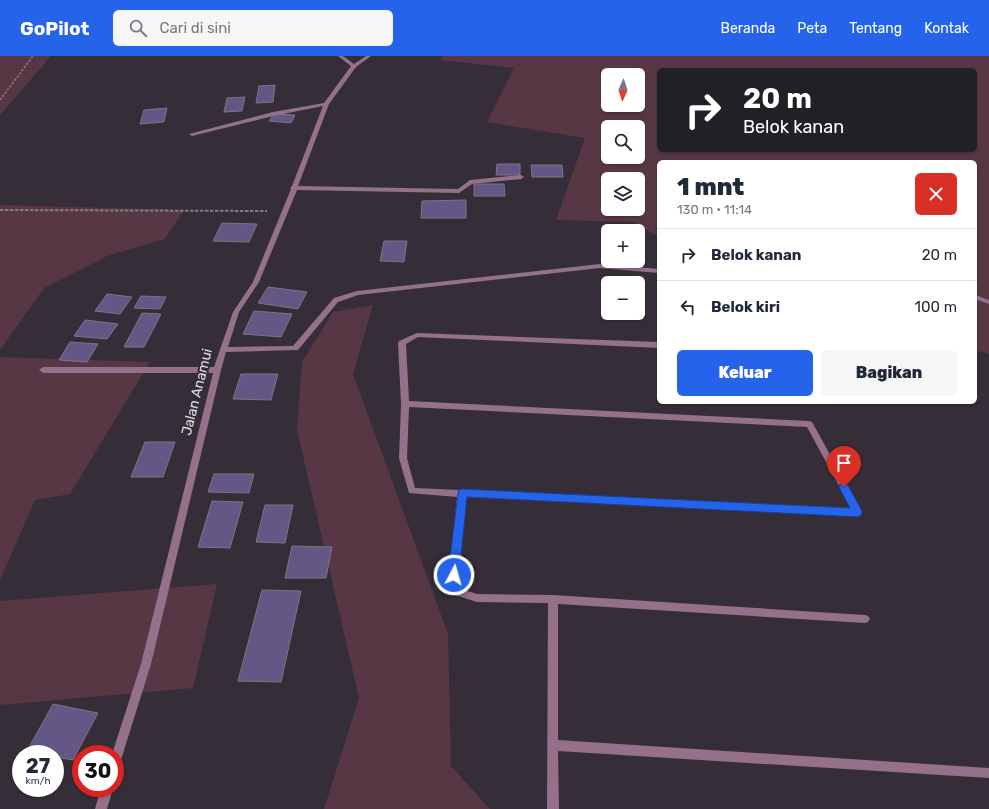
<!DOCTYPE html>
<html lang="id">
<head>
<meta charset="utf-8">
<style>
  body { margin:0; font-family:Rubik,sans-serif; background:#f6f6f7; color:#1f2937; height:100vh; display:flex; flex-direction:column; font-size:15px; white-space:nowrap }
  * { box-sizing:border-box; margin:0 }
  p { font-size:13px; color:#747a83 }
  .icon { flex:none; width:22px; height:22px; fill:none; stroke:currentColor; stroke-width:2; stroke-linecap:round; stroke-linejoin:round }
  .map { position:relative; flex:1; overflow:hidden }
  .drawer { position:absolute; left:657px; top:104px; width:320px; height:244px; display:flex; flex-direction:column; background:#fff; border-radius:6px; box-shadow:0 1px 3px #0004 }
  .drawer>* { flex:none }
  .banner { position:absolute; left:657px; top:12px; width:320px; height:84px; border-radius:6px; box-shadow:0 1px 3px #0004; background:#202124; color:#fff; overflow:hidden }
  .needle { width:26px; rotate:183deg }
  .tools { position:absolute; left:601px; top:12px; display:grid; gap:8px }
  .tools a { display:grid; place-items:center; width:44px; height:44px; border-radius:6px; background:#fff; box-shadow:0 1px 3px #0004; font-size:20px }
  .speed { position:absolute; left:12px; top:689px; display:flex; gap:8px; font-size:20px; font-weight:700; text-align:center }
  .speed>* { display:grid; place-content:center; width:52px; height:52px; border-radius:50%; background:#fff; box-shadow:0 1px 3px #0004; line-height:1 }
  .speed small { font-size:10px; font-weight:400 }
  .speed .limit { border:6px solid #d22; background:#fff; color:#111 }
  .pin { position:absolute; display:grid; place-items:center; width:34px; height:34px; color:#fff; margin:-41px -17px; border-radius:50% 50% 50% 0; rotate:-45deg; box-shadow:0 0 4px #0007 }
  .pin .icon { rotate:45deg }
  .me { position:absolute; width:44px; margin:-22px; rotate:6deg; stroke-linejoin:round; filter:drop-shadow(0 0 3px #0008) }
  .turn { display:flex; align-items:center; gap:14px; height:84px; padding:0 20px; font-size:18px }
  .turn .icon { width:52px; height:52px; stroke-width:2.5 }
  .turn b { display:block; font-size:28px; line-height:34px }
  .round { display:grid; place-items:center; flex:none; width:42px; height:42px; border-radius:6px; background:#f6f6f7 }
  .headline { display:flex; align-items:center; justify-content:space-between; height:68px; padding:0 20px }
  h1 { font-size:24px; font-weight:800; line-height:30px }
  .action { display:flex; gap:8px; margin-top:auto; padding:8px 20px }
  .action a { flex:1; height:46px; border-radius:6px; background:#2563eb; color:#fff; font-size:16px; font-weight:800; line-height:46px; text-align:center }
  .action a+a { background:#f6f6f7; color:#1f2937 }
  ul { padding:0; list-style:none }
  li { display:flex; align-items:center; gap:12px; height:52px; padding:0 20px; border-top:1px solid #e0e1e3 }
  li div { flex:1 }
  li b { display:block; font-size:15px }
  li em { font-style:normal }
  header { display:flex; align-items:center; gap:24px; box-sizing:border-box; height:56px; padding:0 20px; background:#2563eb; color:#fff }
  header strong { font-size:19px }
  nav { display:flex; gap:22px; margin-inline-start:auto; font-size:14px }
  .search { width:280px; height:36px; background:#f6f6f7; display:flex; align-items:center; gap:10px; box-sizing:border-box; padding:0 14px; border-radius:6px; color:#747a83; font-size:15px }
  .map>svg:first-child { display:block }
  .green { fill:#573743; fill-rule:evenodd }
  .building { fill:#635885; stroke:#797683 }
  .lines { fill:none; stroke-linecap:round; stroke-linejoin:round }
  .path-far1 { stroke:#817b84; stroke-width:1.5; stroke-dasharray:2.5 1.5; stroke-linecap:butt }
  .path { stroke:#817b84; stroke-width:2; stroke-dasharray:3.5 1.5; stroke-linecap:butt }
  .street { fill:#94708b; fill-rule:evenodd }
  .route { fill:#2563eb; stroke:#184099 }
  .labels { text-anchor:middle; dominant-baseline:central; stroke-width:4; stroke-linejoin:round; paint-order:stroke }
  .street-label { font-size:14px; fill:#e2dee5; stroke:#352e38 }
</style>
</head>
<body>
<header>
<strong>GoPilot</strong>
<div class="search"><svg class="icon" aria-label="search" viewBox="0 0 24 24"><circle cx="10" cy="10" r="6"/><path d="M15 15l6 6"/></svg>Cari di sini</div>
<nav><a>Beranda</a><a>Peta</a><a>Tentang</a><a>Kontak</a></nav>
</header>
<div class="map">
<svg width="989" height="753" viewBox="0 0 989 753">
  <rect width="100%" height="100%" fill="#352e38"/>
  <!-- green -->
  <path class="green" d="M0,0H51L0,59Z
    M442,0H989V298L975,294V106H659V181L633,166L556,164L585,82L487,66L514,12L441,4ZM659,14H975V94H659ZM608,19H638V49H608ZM608,71H638V101H608ZM608,123H638V153H608Z
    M0,149L184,154L165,183L107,200L44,232L0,294Z
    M373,249L353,318L448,578L451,710L490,753H324L359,642L297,374L302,306L333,256Z
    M0,301L150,306L70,438L35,444L0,524Z
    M217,528L193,632L0,649V545Z"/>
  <!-- building -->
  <path class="building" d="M275,29L273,46L256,47L259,30Z
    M245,41L242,55L224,56L227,42Z
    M167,52L164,66L140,68L144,54Z
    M274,58L295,59L291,67L269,65Z
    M497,108H520V119H496Z
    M531,109H562L563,121H532Z
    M474,128H504L505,140H474Z
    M466,144V162H421L422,145Z
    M222,167L257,168L249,186L213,185Z
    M384,185H407L404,206L380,205Z
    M268,231L307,236L298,253L258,247Z
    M107,238L132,241L120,258L95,255Z
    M141,240L166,241L160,253L134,252Z
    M254,255L292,258L281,281L243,278Z
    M142,257L161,258L144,291H124Z
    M85,264L118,268L107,283L74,280Z
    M70,286L98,288L87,306L59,304Z
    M241,318H278L271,344L233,343Z
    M145,386H175L163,421H131Z
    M214,418H254L249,437L208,436Z
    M212,445L243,446L230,492L198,491Z
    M265,449H293L285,487L256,486Z
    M292,490L332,491L326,522H285Z
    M262,534L301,535L281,626L238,625Z
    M53,648L98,657L73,704L55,701V698H43L27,695Z"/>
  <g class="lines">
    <!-- path-far1 -->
    <path class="path-far1" d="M0,44L33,0"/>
    <!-- path -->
    <path class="path" d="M0,154L267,155"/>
    <!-- street -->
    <path class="street" d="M338,0H343L354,8L366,0H371L356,11L329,48L298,130L458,133L470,124L521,119L524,121L521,123L472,128L459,137L297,134L259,226L239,256L228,291L293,290L334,242L357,235L600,208L659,213V217L600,212L358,239L338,246L298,294L226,296L221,314L151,608L120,707L119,711L115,712V698H112L141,608L213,317H43L39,314L43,311H214L233,256L253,226L291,133L290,132L292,130L323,50L273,60L192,80L189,78L273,56L324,47L351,10Z
      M975,239L989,244V248L975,243Z
      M417,277L659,286V292L418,281L406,288L409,345L809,365L812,366L862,456L861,459L858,460L466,441L459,519L462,533L477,538L553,539L865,559L868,560L870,563L868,566L865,567L558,548V684L989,712V722L558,695L559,753H547L548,547L477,546L455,539L449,519L457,441L409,437L399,402L401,348L398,287L399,285ZM409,351L807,371L851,452L415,432L407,402Z
      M101,732H113L107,753H95Z"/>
  </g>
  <!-- route -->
  <path class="route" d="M844,427L847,428L861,453L862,456L861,459L858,461L467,441L459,519L457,522L454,523L450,522L448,519L458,437L459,434L462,433L850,452L839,431L840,428Z"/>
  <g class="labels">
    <!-- street labels -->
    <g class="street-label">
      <text transform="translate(197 336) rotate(-76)">Jalan Anamui</text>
    </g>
  </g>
</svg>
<div class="tools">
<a><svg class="needle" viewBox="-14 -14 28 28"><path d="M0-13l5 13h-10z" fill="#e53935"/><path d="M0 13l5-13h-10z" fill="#747a83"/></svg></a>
<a><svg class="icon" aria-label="search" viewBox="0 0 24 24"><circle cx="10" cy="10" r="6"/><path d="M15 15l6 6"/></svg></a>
<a><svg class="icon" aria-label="layers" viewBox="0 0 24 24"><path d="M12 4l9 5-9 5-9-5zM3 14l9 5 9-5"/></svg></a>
<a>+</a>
<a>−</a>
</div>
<div class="speed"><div>27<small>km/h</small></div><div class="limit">30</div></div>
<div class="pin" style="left:844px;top:431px;background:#d93025"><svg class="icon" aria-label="arrive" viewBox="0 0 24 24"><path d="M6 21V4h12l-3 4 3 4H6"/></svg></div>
<svg class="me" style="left:454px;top:519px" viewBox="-20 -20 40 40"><circle r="17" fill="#2563eb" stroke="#fff" stroke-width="3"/><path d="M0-11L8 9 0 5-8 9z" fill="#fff"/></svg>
<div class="banner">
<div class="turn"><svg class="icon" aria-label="right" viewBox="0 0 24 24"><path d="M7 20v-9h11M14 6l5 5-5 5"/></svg><div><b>20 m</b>Belok kanan</div></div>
</div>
<section class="drawer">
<div class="headline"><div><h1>1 mnt</h1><p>130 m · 11:14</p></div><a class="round" style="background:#d93025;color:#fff"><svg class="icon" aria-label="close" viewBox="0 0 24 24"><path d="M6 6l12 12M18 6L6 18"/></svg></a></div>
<ul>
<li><svg class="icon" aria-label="right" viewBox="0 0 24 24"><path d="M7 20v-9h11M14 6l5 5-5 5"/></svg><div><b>Belok kanan</b></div><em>20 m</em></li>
<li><svg class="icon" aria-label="left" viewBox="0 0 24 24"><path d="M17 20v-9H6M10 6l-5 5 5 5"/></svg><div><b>Belok kiri</b></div><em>100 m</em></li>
</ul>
<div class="action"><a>Keluar</a><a>Bagikan</a></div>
</section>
</div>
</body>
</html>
